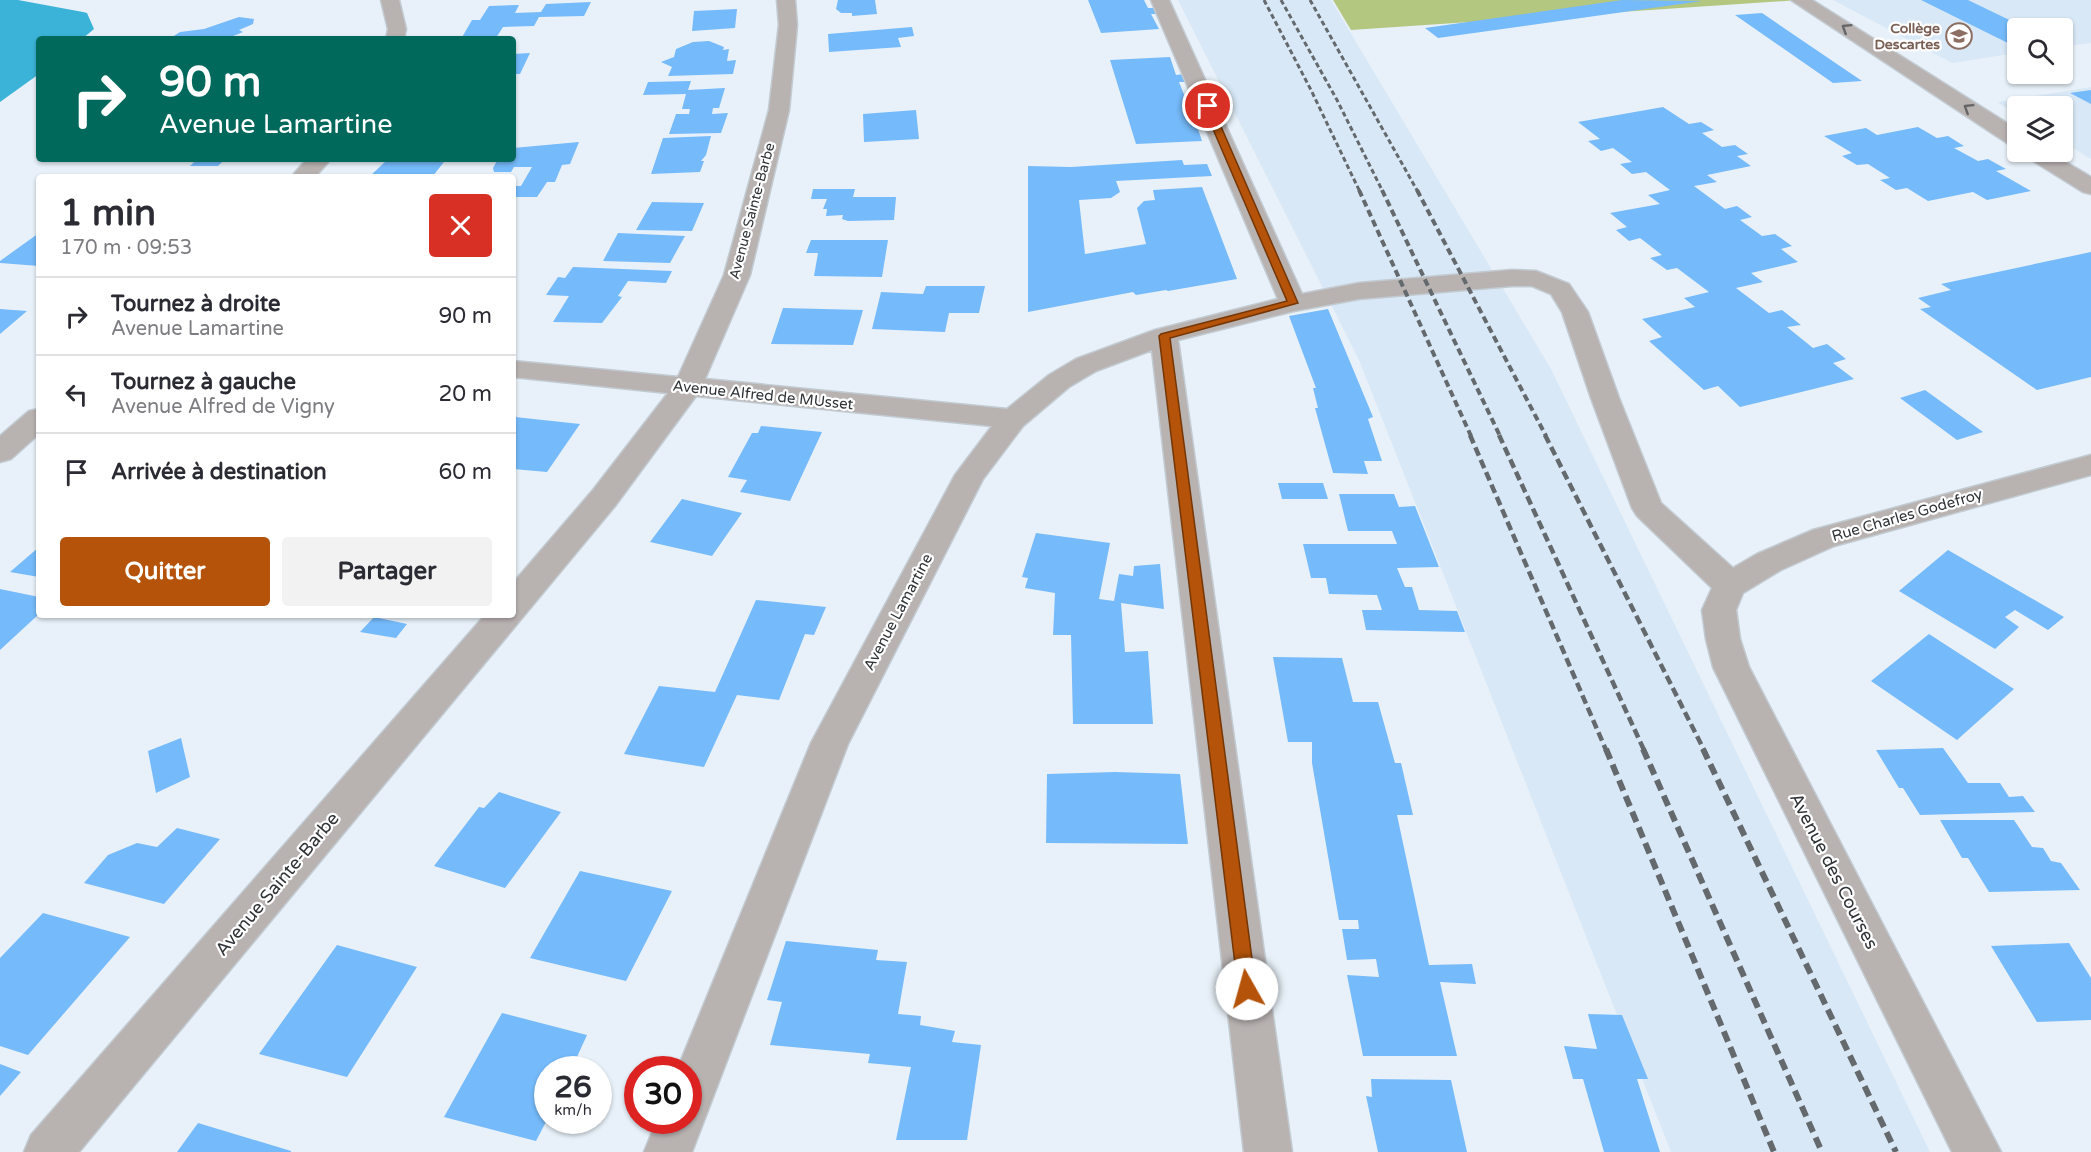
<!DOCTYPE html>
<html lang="fr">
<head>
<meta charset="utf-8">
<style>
  body { margin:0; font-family:"Varela Round",sans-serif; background:#f2f2f3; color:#2b2b33; height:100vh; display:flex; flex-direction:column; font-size:22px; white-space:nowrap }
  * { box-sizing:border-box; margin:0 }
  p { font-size:20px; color:#7c7c81 }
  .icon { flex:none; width:33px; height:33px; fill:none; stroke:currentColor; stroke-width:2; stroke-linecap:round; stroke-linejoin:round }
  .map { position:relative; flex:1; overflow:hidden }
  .side { position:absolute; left:36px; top:174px; width:480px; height:444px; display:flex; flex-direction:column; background:#fff; border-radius:6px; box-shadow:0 2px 4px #0004 }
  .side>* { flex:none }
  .hud { position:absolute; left:36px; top:36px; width:480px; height:126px; border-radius:6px; box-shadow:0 2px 4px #0004; background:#00695c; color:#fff; overflow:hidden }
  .buttons { position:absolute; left:2007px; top:18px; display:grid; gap:12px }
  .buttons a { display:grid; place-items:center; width:66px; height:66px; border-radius:6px; background:#fff; box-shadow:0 2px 4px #0004; font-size:30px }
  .speed { position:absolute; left:534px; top:1056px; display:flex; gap:12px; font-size:30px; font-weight:700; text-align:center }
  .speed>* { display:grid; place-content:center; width:78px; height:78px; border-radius:50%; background:#fff; box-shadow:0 2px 4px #0004; line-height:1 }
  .speed small { font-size:15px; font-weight:400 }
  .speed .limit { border:9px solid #d22; background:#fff; color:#111 }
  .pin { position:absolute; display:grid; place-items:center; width:51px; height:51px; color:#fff; margin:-26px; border:3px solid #fff; border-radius:50%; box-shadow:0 2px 6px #0007 }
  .me { position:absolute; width:66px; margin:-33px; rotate:353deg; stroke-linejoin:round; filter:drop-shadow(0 0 4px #0008) }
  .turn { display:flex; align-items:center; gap:21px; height:126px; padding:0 24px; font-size:27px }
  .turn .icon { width:78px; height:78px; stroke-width:2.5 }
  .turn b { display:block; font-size:42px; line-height:51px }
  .round { display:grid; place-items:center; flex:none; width:63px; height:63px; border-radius:6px; background:#f2f2f3 }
  .head { display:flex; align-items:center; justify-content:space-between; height:102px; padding:0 24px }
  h1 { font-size:36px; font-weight:700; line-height:45px }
  .action { display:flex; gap:12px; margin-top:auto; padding:12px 24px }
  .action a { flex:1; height:69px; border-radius:6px; background:#b45309; color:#fff; font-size:24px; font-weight:700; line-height:69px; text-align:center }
  .action a+a { background:#f2f2f3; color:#2b2b33 }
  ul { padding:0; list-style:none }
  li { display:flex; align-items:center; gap:18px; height:78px; padding:0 24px; border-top:2px solid #e1e1e2 }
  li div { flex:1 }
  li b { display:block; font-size:22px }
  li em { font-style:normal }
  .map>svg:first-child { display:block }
  .built { fill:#d9e8f6 }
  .green { fill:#b4c780 }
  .water { fill:#3bb3d8 }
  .building { fill:#75bafa }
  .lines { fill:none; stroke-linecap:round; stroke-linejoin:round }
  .minor-casing { stroke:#c3cbd2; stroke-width:3 }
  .minor { fill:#b8b2b1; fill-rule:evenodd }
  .rail-far3 { stroke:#64696d; stroke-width:3; stroke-dasharray:5 3; stroke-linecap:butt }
  .rail-far2 { stroke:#64696d; stroke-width:4; stroke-dasharray:7 4; stroke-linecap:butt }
  .rail-far1 { stroke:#64696d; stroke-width:4.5; stroke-dasharray:9 4.5; stroke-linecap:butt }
  .rail { stroke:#64696d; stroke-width:6; stroke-dasharray:11 6; stroke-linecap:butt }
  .oneway { stroke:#666667 }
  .route { fill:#b45309; stroke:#753606; stroke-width:1.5 }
  .labels { text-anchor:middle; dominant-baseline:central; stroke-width:4.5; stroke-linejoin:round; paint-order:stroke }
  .far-education-label { font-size:14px; font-weight:bold; fill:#785e54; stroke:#fff; text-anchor:end }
  .far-street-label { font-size:14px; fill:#303336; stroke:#fff }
  .street-label { font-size:15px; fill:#303336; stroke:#fff }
  .near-street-label { font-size:18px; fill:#303336; stroke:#fff }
</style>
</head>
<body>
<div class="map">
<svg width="2091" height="1152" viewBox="0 0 2091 1152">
  <rect width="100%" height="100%" fill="#e8f1f9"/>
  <!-- built -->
  <path class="built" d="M1178,0H1331L1551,369L1930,1152H1671L1359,360Z
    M1833,0H2091V43L2063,47L2062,28H2018L2017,53L1952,63Z
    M2091,87V159L2063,142L2062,106H2018L2017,115L1997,102Z"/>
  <!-- green -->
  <path class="green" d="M1333,0H1800L1351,30Z"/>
  <!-- water -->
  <path class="water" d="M0,0H18L83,12L87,13L94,29L82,39H39V74L0,102Z"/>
  <!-- building -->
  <path class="building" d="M838,0H875L877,14L852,16V13H841L836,9Z
    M1088,0H1144L1148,8H1154L1157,14H1151L1159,29L1101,33Z
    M1622,0L1702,1L1438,38L1425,28Z
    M1921,0H1968L2026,28H2018V48Z
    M591,2L584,16L539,17L534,26L503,27L496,38L461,39L472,20H480L489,6L519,5L515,13L541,12L546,4Z
    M737,9L735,28L692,31L694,11Z
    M1762,13L1862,81L1833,83L1735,15Z
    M239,17L254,19L253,24L239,30L243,32L226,39H169L180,32L204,29Z
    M912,27L914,36L898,38L901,47L829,52L828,34Z
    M709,41L724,47L723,50L729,49L727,61L736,60L733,74L668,76L672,67L661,62L674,57L676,49L693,42Z
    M530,53L520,74H513V54Z
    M1170,57L1176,75L1184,74L1187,82H1179L1191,112H1199L1201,119L1195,120L1202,141L1136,144L1110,60Z
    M691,81L688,90L725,88L719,108H713L712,114L728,113L721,133L669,134L676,114H689L690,109H682L686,94L643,95L648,82Z
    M2091,90V104L2070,93Z
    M1663,107L1689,124L1701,122L1714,130L1702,133L1722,147L1735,145L1748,154L1737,156L1751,166L1707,175L1717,182L1694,186L1725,209L1737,206L1752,217L1740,220L1762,236L1775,234L1792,246L1781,249L1798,262L1751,273L1763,282L1736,288L1769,313L1782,310L1801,325L1787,327L1813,348L1827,344L1846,359L1833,363L1854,379L1740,407L1718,386L1704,390L1649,341L1662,337L1642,319L1695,307L1684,298L1709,292L1677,268L1667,270L1650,258L1662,255L1640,238L1629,241L1616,230L1627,227L1610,213L1660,204L1648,195L1670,190L1646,172L1632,174L1620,164L1632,162L1613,148L1601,151L1588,141L1600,139L1578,122Z
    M916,110L919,139L864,142L863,114Z
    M1918,127L1937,138L1948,136L1964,146L1954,148L1978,161L1988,159L2006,169L1996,171L2031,191L1987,200L1973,192L1928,201L1907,188L1896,190L1880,180L1890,178L1868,164L1857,165L1842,156L1852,153L1824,136L1866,128L1877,135Z
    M711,136L706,155L701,161H704L700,172L651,174L663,138Z
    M579,142L570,164L562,165L555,182H547L537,197H513V186H521L532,167H514L511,172H494L493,168L498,159H513V148Z
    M197,159H225L218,166H190Z
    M387,160L444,162L432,177H369Z
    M1182,160L1184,165L1207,164L1212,176L1116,181L1120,192L1111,198L1079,200L1085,254L1146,244L1137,208L1144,201L1155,200L1153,190L1202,187L1237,279L1168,291L1166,290L1136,295L1133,292L1028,312V166L1071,167Z
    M813,189H855L853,197H896L894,220L848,221L842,219L843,215L826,216L827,209H823L827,199H811Z
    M652,202L704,203L692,231L636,230Z
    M39,233V266L0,263V261Z
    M618,233L685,236L670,263L603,261Z
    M811,240H888L882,277L814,276L818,253H806Z
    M2091,252V377L2037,390L1920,309L1931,307L1918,298L1951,290L1941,284Z
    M573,267L672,271L666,283L628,281L618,296L622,297L602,323L553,322L569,296L546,295L558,277L565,278Z
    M926,286H985L979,313H949L945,332L872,329L881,292L923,294Z
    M783,308L863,310L853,345L771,344Z
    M0,309L27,311L0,334Z
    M1328,309L1373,417L1368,419L1382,461H1364L1368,474L1333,473L1315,408H1318L1313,388H1316L1289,316Z
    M1925,390L1983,432L1957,440L1900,398Z
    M515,417L580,424L547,472L513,469V420Z
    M761,426L822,432L790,501L740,492L747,480L728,477L752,433H758Z
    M1278,483H1323L1328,499H1282Z
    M1339,494H1394L1399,507L1415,506L1439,567L1397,568L1405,587H1412L1419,610L1457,611L1465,632L1366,630L1362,610H1382L1377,595L1329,594L1326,578H1311L1303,544H1397L1392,531H1348Z
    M682,499L742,513L712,556L650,542Z
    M1036,533L1110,543L1099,599L1114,601L1119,574L1133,576L1134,566L1160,564L1164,609L1121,603L1125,652L1148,651L1153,724H1073L1071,635H1053L1055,593L1025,588L1028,578L1022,577Z
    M39,547V577L10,572Z
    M1948,550L2064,617L2048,630L2015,610L2005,617L2019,627L1995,649L1899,591Z
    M0,589L39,597V614L0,650Z
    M756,600L826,607L814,635L805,634L779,700L737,695L704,767L624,754L659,686L715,692Z
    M374,617L407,624L396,638L360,632Z
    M1929,634L2014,689L1957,740L1871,681Z
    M1273,657L1342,658L1353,702H1378L1395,763H1401L1413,815H1397L1429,965L1472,964L1476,984L1440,982L1457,1056H1363L1347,975L1379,977L1376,959L1347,960L1342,929H1359L1358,920H1339L1312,763V742H1288Z
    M181,738L190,777L156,793L148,751Z
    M1943,748L1968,783H2000L2009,797L2023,796L2035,812L1920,815L1903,788H1899L1876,750Z
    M1115,772L1180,774L1188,844L1046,843L1047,774Z
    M499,792L561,812L505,888L434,866L479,807L484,808Z
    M1940,820H2014L2032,847L2043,848L2051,861L2061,863L2080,890L1989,892L1968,858H1962Z
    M177,828L220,839L164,904L84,883L108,855L137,843L157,847Z
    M580,871L672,891L626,981L530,958Z
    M43,913L130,937L28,1055L0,1046V958Z
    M786,941L878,950L876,960L907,962L898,1014L921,1016L920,1025L955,1031L952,1042L981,1045L967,1140H896L911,1067L868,1063L870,1054L770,1045L782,1002L767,1000Z
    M2069,943L2091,978V1020L2037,1022L1991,946Z
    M337,945L417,967L347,1077L259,1054Z
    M502,1013L587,1035L571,1070H548V1118L536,1141L444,1117Z
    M1588,1014L1622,1015L1648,1079H1637L1660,1152H1604L1583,1079H1573L1564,1046L1597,1049Z
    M0,1064L21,1072L0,1096Z
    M1371,1079L1451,1080L1467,1152H1378L1366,1096L1372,1097Z
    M198,1123L291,1151V1152H177Z"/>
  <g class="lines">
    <!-- minor casing -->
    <g class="minor-casing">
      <path id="minor" d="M381,0H399L406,29L404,39H386L388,29Z
        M777,0H795L797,25L789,110L750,275L705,379L1007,409L1049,375L1076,359L1155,330L1278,299L1151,0H1169L1302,294L1359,283L1512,270L1536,271L1569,284L1588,312L1619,398L1661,503L1733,568L1757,554L1813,530L2091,455V475L1834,546L1781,570L1743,593L1736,610L1740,639L1749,667L2001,1152H1952L1713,667L1706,639L1702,610L1712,588L1637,516L1632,508L1591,398L1562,312L1551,294L1532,286H1512L1359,299L1294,311L1178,340L1292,1152H1244L1152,350L1096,371L1069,387L1023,426L983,479L848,744L692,1152H644L657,1120H688V1070H677L811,743L955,475L992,426L696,396L615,506L79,1152H24L31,1135L485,615H513V583L593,490L668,393L513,377V361L678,377L724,275L769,110L779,25Z
        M1791,0H1812L2018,130V146L2010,145Z
        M2024,152H2049L2091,177V194L2083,192L2027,157Z
        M307,159H331L315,177H291Z
        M39,409V434L11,459L0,462V436L29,411Z"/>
    </g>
    <!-- minor -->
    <use href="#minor" class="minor"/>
    <!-- rail-far3 -->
    <path class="rail-far3" d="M1264,0L1311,90L1360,192
      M1281,0L1337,100L1383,192
      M1310,0L1418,192"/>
    <!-- rail-far2 -->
    <path class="rail-far2" d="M1359,190L1471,436
      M1382,190L1500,436
      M1417,190L1546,436"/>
    <!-- rail-far1 -->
    <path class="rail-far1" d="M1470,435L1606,750
      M1499,435L1644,750
      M1545,435L1704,750"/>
    <!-- rail -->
    <path class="rail" d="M1606,749L1774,1152
      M1643,749L1822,1152
      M1703,749L1896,1152"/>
  </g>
  <!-- one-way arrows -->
  <defs><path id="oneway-chevron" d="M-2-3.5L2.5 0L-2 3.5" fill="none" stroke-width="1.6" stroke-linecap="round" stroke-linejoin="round" transform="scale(1.5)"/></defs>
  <g class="oneway">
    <use href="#oneway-chevron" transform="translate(1846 28) rotate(-148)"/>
    <use href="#oneway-chevron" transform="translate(1968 108) rotate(-148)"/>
  </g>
  <!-- route -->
  <path class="route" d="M1208,104L1212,106L1298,303L1170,338L1256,989L1254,995L1247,998L1241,995L1238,989L1159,336L1161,334L1287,301L1203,106Z"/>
  <!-- icons -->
  <defs>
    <g id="school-ring" transform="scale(1.35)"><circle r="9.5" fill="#fff" stroke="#8d6e63" stroke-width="1.5"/><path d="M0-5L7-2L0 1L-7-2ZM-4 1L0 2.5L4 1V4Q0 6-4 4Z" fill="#8d6e63"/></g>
  </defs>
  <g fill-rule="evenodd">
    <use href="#school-ring" x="1959" y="36"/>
  </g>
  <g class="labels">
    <!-- far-education labels -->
    <g class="far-education-label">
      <text x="1940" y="28">Collège<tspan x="1940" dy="16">Descartes</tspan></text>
    </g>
    <!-- far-street labels -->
    <g class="far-street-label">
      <text transform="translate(752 211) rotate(-75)">Avenue Sainte-Barbe</text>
    </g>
    <!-- street labels -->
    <g class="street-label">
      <text transform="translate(763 395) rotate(6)">Avenue Alfred de MUsset</text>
      <text transform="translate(1907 515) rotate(-16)">Rue Charles Godefroy</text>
      <text transform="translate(898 612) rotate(-62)">Avenue Lamartine</text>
    </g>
    <!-- near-street labels -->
    <g class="near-street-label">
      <text transform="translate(1834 871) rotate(63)">Avenue des Courses</text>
      <text transform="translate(277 884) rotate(-50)">Avenue Sainte-Barbe</text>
    </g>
  </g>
</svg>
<div class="buttons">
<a><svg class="icon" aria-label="search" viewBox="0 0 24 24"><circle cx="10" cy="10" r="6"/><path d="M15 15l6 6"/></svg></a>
<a><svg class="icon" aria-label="layers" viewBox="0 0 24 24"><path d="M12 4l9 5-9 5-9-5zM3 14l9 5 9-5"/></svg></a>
</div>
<div class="speed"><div>26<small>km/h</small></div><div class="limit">30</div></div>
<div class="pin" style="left:1208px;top:106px;background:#d93025"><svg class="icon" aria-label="arrive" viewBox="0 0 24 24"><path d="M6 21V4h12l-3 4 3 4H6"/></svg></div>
<svg class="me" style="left:1247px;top:989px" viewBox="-20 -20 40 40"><circle r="19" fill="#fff"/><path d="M0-13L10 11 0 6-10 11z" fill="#b45309"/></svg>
<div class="hud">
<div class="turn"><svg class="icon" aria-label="right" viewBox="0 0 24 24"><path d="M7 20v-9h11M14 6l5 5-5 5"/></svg><div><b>90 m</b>Avenue Lamartine</div></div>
</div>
<section class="side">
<div class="head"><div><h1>1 min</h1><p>170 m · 09:53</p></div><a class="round" style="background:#d93025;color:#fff"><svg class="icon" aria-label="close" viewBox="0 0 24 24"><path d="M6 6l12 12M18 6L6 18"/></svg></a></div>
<ul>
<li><svg class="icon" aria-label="right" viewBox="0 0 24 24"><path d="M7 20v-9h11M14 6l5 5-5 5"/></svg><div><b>Tournez à droite</b><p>Avenue Lamartine</p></div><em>90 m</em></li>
<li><svg class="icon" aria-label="left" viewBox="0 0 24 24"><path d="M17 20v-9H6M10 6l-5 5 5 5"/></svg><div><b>Tournez à gauche</b><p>Avenue Alfred de Vigny</p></div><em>20 m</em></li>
<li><svg class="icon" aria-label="arrive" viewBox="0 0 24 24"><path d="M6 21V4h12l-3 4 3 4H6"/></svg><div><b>Arrivée à destination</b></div><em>60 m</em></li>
</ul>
<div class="action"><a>Quitter</a><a>Partager</a></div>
</section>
</div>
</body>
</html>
